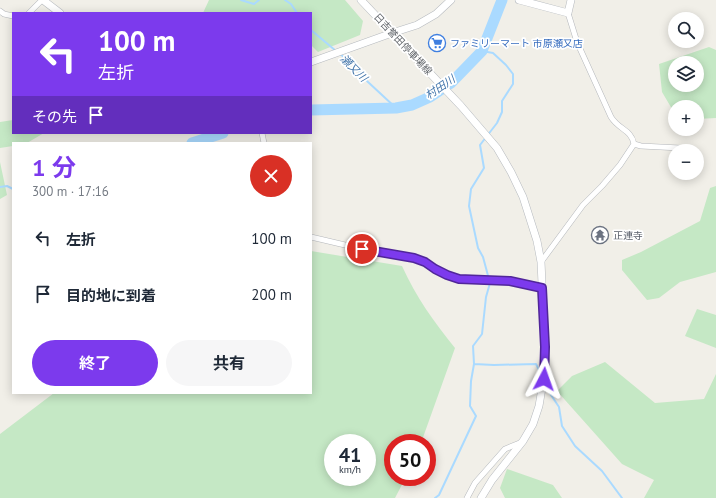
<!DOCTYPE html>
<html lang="ja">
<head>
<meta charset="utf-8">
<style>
  body { margin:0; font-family:"PT Sans","Noto Sans JP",sans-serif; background:#f6f6f7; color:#1f2937; height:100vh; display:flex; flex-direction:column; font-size:15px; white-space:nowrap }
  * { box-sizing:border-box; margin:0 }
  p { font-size:13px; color:#747a83 }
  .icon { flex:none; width:22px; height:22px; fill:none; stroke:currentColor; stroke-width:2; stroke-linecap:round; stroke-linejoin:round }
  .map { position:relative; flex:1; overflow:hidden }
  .details { position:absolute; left:12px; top:142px; width:300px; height:252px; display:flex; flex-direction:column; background:#fff; border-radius:0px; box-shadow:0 2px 10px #0003 }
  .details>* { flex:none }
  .banner { position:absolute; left:12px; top:12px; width:300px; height:122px; border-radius:0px; box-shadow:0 2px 10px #0003; background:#7c3aed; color:#fff; overflow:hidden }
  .controls { position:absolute; left:668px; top:12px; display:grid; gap:8px }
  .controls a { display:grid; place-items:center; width:36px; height:36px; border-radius:50%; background:#fff; box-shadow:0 2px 10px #0003; font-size:20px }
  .speed { position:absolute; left:324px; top:434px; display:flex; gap:8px; font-size:20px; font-weight:700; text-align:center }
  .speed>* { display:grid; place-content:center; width:52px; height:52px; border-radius:50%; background:#fff; box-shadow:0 2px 10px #0003; line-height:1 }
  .speed small { font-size:10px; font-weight:400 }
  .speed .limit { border:6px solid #d22; background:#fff; color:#111 }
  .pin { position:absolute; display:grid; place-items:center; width:34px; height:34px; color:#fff; margin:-17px; border:2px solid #fff; border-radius:50%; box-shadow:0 1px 4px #0007 }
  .me { position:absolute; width:44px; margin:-22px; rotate:4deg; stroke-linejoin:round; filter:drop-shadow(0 0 3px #0008) }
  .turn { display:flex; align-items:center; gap:14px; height:84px; padding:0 20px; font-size:18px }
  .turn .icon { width:52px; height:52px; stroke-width:2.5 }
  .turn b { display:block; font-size:28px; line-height:34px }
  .then { display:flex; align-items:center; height:38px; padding:0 20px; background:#0003; gap:8px; font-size:15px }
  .round { display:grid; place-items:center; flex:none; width:42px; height:42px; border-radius:21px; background:#f6f6f7 }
  .summary { display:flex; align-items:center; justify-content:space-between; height:68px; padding:0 20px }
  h1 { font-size:24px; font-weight:700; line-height:30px; color:#7c3aed }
  .cta { display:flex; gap:8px; margin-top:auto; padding:8px 20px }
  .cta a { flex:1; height:46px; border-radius:24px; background:#7c3aed; color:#fff; font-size:16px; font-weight:700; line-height:46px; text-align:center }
  .cta a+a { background:#f6f6f7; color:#1f2937 }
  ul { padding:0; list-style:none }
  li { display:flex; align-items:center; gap:12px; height:56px; padding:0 20px }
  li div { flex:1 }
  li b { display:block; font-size:15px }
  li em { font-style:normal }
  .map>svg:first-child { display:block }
  .green { fill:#c5e8c5; fill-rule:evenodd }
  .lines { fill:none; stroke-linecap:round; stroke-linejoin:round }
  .stream { stroke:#aadaff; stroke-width:2 }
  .river { stroke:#aadaff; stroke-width:11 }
  .street-casing { stroke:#b5b8bc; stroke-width:6 }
  .secondary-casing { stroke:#b6babf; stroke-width:8 }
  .street { stroke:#fff; stroke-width:5 }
  .secondary { stroke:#fff; stroke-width:7 }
  .route-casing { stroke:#51269a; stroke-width:10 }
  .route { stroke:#7c3aed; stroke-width:7 }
  .labels { text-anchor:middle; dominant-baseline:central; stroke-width:3.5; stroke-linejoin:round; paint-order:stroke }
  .shop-label { font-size:10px; fill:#366cbe; stroke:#fff; text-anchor:start }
  .street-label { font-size:10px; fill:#5f6368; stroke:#fff }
  .worship-label { font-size:10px; fill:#5b616d; stroke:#fff; text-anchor:start }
  .water-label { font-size:11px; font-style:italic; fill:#4174aa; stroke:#fff }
</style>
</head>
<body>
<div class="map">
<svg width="716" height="498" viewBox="0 0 716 498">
  <rect width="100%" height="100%" fill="#f1efe8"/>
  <!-- green -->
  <path class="green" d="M209,0H345L363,21L360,35L318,52L311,45V13H203Z
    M709,47L716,50V118L697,119V107H675V114L662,92L659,64ZM675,63H697V85H675Z
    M13,120V133H44L27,143H13V146L0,148V122Z
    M0,162L7,195L0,199Z
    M716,186V272L680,282L659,298L647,300L622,270V260L641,252L700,221L710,188Z
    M311,251L402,266C416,297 434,322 455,348L421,443H393V477H406L395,498H0V434L54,393H311ZM333,443H367V477H333Z
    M697,309L716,315V348L685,336Z
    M605,362L655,403L704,399L716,374V498H644L654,480L622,464L557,391L572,376Z
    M507,469L553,485L562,498H505L500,488Z"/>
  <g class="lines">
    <!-- stream -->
    <path class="stream" d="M241,0L254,4L259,0
      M285,0L291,4L297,13
      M311,30L336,51
      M340,54L353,64L368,82L396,108
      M0,187L7,186L13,189
      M474,364L494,365L536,364L542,376
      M545,383L551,395L559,407L562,426L575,446L602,471L622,498
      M435,498L439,495L476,416L470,406L471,381L474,364L473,346L482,334L486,297L490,283L483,257L478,248L469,206L471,189L484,168L480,145L497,123L502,112V101L513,84V74L506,65L493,53L482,51"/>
    <!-- river -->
    <path class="river" d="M311,110L396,108L412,105L430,97L451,83L482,51L502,0
      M192,143L223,133"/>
    <!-- street casing -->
    <g class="street-casing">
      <path id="street" d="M0,11L4,14L13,16
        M29,13L42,0
        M262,133L264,143
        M634,144L641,146L680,148
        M311,237L362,249L414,258L425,262L447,275L459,279L510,281L542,288
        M541,262L583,205L602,186L620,165L634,144C631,129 619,130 611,117L577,42L568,13
        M467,498L475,483L505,449L522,442"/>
    </g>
    <!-- secondary casing -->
    <g class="secondary-casing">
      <path id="secondary" d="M43,0L60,13
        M361,0L461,106L497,148L511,172L523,197L537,241L541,262L545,347V370L539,406L533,424L523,441L492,480L481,498
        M519,0L568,13L571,0
        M311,62L392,33L417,25L436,14L451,0"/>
    </g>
    <!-- street -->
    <use href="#street" class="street"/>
    <!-- secondary -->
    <use href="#secondary" class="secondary"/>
  </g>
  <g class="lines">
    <!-- route casing -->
    <g class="route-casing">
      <path id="route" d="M362,249L414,258L425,262L435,269L447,275L459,279L510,281L542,288L545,347L544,379"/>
    </g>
    <!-- route -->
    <use href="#route" class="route"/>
  </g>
  <!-- icons -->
  <defs>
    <g id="supermarket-ring" transform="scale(0.9)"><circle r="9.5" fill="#fff" stroke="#3f7fe0" stroke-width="1.5"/><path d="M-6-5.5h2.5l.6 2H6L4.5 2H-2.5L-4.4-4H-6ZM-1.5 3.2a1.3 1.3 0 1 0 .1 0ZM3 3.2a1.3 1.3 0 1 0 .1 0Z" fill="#3f7fe0"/></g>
    <g id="temple-ring" transform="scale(0.9)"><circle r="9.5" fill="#fff" stroke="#6b7280" stroke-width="1.5"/><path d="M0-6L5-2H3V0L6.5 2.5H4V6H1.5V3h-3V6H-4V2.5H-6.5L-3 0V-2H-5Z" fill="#6b7280"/></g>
  </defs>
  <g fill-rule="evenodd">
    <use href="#supermarket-ring" x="437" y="43"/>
    <use href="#temple-ring" x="600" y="235"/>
  </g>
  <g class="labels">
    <!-- shop labels -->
    <g class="shop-label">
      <text x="450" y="43">ファミリーマート 市原瀬又店</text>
    </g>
    <!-- street labels -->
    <g class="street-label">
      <text transform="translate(403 44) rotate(47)">日吉誉田停車場線</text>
    </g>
    <!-- worship labels -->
    <g class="worship-label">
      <text x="613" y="235">正連寺</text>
    </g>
    <!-- water labels -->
    <g class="water-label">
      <text transform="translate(354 68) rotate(45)">瀬又川</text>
      <text transform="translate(440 87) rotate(-34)">村田川</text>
    </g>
  </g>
</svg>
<div class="controls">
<a><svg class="icon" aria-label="search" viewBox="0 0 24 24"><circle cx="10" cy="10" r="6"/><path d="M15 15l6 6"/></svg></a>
<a><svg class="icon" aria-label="layers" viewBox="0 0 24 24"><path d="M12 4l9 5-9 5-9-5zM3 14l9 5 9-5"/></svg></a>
<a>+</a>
<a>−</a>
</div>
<div class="speed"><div>41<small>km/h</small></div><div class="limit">50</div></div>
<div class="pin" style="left:362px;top:249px;background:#d93025"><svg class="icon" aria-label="arrive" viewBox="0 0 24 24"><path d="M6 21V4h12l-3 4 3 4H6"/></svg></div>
<svg class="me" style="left:544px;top:379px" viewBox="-20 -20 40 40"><path d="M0-17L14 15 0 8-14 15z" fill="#7c3aed" stroke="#fff" stroke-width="4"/></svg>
<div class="banner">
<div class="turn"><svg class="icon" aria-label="left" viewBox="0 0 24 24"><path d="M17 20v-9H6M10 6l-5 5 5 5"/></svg><div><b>100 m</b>左折</div></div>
<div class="then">その先<svg class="icon" aria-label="arrive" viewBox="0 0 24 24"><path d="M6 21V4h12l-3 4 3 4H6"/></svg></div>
</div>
<section class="details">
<div class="summary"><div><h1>1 分</h1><p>300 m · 17:16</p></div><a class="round" style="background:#d93025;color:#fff"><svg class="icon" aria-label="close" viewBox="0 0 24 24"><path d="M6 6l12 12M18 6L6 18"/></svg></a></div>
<ul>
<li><svg class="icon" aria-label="left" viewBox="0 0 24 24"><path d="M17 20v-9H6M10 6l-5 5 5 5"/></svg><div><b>左折</b></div><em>100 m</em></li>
<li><svg class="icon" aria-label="arrive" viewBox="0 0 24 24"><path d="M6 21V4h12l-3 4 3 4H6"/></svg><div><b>目的地に到着</b></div><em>200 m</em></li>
</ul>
<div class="cta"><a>終了</a><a>共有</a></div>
</section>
</div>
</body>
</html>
